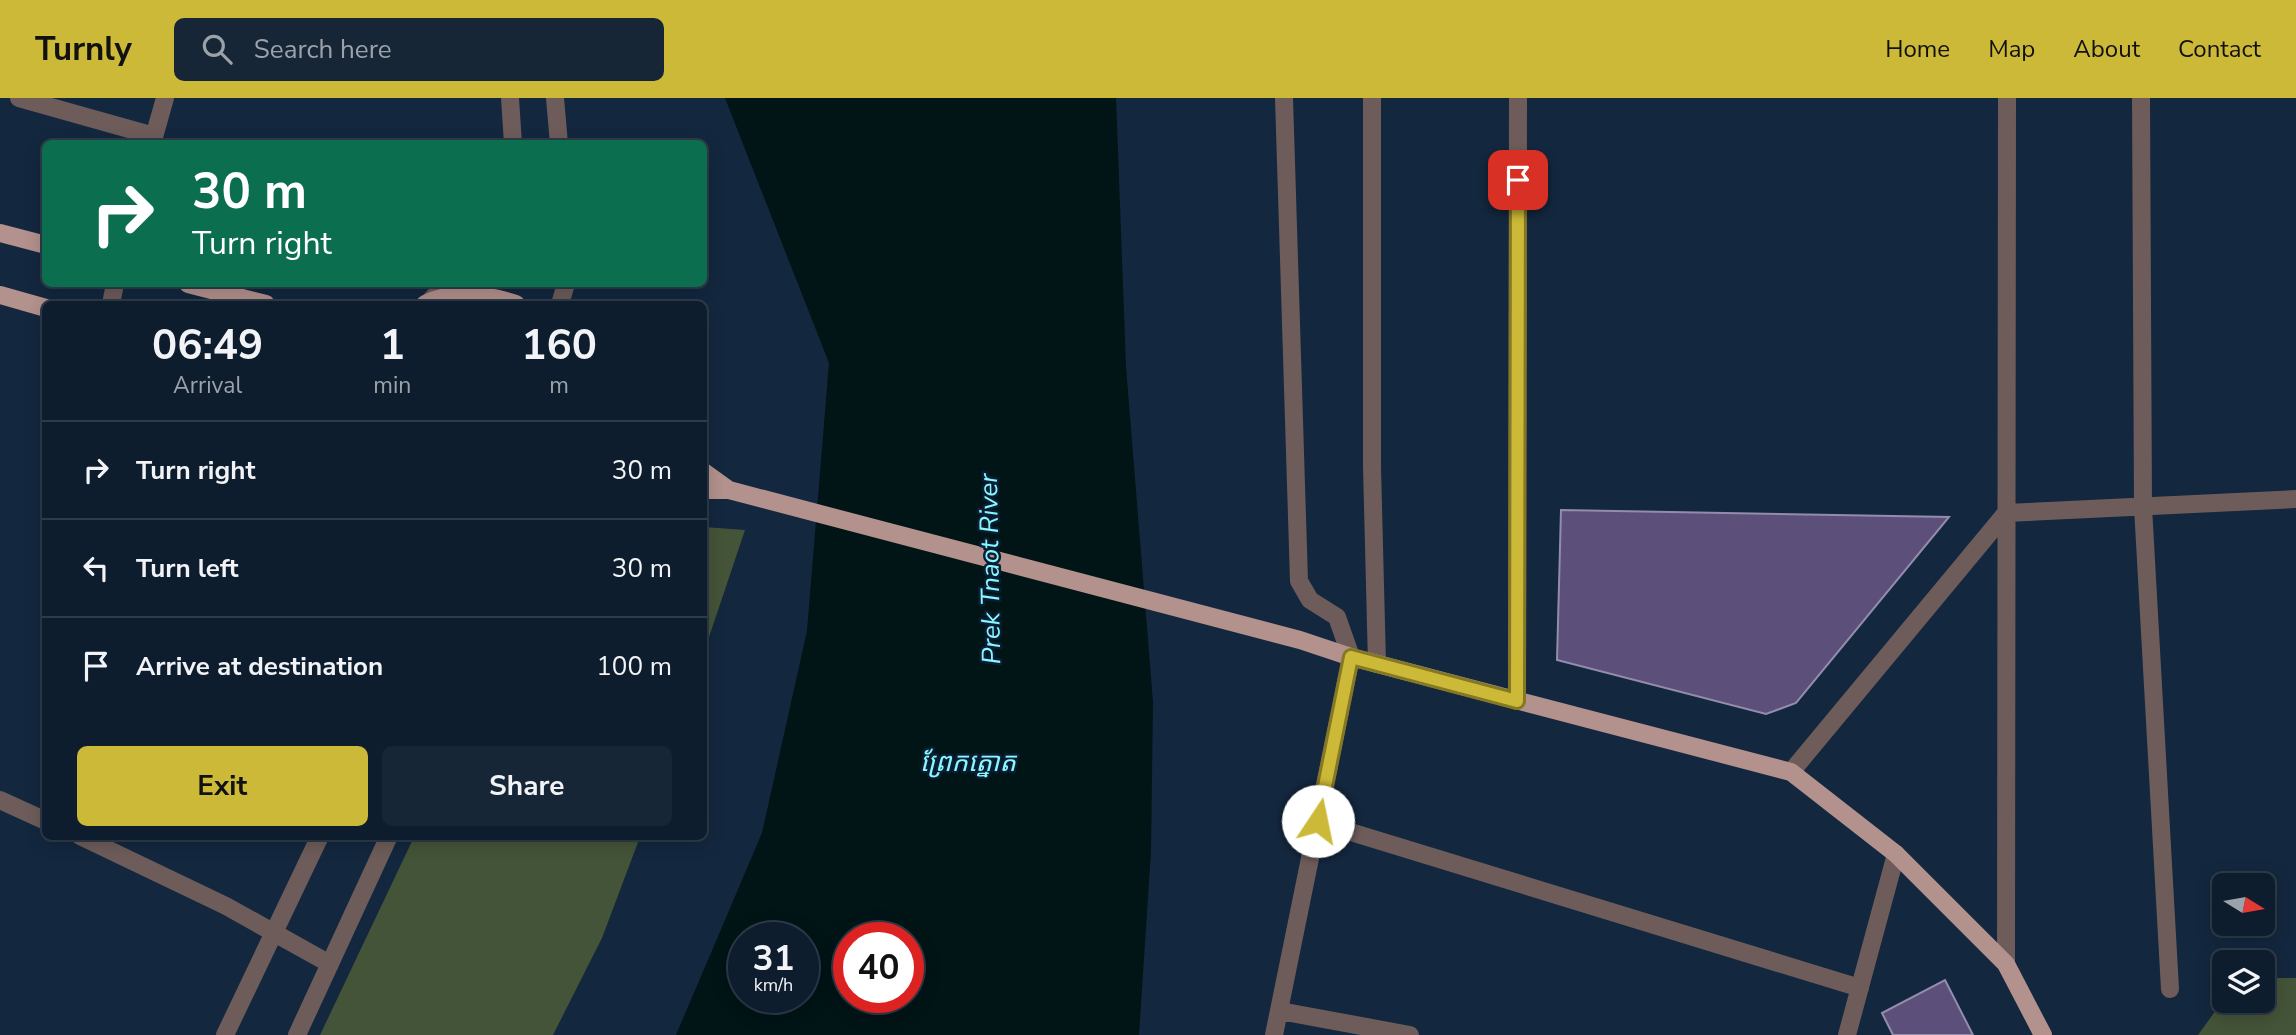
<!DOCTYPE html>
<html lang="en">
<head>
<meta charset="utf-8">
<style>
  body { margin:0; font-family:"Nunito Sans","Noto Sans Khmer",sans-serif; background:#172636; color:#f1f3f6; height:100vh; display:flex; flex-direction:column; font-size:26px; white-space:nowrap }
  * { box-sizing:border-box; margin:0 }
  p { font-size:23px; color:#9ba2aa }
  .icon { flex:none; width:38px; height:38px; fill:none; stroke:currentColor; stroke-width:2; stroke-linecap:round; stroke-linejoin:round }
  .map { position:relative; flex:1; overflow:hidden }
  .details { position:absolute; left:42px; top:203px; width:665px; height:539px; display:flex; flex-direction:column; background:#0e1d2e; border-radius:10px; box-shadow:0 4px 18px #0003,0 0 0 2px #2e3b4a }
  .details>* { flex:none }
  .banner { position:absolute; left:42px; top:42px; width:665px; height:147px; border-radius:10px; box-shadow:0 4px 18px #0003,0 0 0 2px #2e3b4a; background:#0b6e4f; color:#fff; overflow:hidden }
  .needle { width:46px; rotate:101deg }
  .fabs { position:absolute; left:2212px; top:775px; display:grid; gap:14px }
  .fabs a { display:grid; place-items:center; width:63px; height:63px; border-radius:10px; background:#0e1d2e; box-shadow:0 4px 18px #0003,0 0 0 2px #2e3b4a; font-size:35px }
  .speed { position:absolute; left:728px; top:824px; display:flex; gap:14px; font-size:35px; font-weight:700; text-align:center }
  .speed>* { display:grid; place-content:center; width:91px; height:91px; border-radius:50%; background:#0e1d2e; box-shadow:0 4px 18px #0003,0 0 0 2px #2e3b4a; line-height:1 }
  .speed small { font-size:18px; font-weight:400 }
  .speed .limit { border:10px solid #d22; background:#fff; color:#111 }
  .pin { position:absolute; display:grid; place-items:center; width:60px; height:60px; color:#fff; margin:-30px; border-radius:14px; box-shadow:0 4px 10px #0006 }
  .me { position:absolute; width:77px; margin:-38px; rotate:11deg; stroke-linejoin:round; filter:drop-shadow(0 0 5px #0008) }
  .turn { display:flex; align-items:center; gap:24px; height:147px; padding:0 35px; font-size:32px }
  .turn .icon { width:91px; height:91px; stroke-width:2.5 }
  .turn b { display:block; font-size:49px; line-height:60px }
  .eta { display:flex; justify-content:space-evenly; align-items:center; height:119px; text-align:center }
  .eta b { font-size:42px; font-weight:700; line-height:49px }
  .cta { display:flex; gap:14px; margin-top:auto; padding:14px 35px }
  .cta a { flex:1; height:80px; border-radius:10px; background:#cdb938; color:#111; font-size:28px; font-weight:700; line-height:80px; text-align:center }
  .cta a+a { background:#172636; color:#f1f3f6 }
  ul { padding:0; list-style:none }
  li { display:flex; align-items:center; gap:21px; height:98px; padding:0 35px; border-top:2px solid #2e3b4a }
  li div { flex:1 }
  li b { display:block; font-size:26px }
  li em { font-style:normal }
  header { display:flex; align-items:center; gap:42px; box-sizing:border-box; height:98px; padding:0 35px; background:#cdb938; color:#111 }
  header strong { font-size:33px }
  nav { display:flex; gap:38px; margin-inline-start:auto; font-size:24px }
  .search { width:490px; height:63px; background:#172636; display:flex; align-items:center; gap:18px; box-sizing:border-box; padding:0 24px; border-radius:10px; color:#9ba2aa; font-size:26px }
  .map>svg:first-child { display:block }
  .green { fill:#445438 }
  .water { fill:#011416; fill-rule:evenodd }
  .building { fill:#5c507b; stroke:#948cad; stroke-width:2 }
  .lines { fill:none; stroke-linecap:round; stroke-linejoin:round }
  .minor { stroke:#6d5c5a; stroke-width:18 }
  .major { stroke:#b3918d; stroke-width:18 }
  .route-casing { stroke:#857824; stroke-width:18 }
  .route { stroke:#cdb938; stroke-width:12 }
  .labels { text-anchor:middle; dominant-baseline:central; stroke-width:5; stroke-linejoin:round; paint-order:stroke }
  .water-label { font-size:26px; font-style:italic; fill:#8af6ff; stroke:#0a1e33 }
</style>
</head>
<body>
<header>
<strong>Turnly</strong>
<div class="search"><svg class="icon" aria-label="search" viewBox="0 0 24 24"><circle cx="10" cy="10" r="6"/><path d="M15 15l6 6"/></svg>Search here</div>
<nav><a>Home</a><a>Map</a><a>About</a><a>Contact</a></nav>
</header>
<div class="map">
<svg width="2296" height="937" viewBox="0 0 2296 937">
  <rect width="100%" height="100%" fill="#13273e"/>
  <!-- green -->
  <path class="green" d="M704,429L745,432L704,554Z
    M414,739H640L602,840L553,937H320Z
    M2263,880H2296V937H2198L2224,901L2263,903Z"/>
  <!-- water -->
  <path class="water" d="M725,0H1116L1126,269L1153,604L1151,753L1139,937H676L762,735L807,533L829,265ZM744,840H803V900H744ZM849,840H908V900H849Z"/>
  <!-- building -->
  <path class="building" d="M1561,412L1949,419L1796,605L1766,616L1557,562Z
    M1945,882L1973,937H1893L1882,915Z"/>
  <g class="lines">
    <!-- minor -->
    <path class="minor" d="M19,0L154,38
      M510,0L513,46
      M555,0L559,46
      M1372,0V369L1377,566
      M2141,0L2143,409L2170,891
      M152,46L165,0
      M429,204L446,186
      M111,206L115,186
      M560,206L566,186
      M1517,603L1518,0
      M1791,674L2006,415L2296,401
      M0,702L46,723
      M1318,724L1860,890
      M80,738L226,808L330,866
      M2006,866L2007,0
      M1280,913L1410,937
      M225,937L320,738
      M297,937L389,738
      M1274,937L1351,559L1337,519L1310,502L1299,483L1284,0
      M1847,937L1896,756"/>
    <!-- major -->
    <path class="major" d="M0,135L46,147
      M188,186L266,206
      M0,197L46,210
      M425,206C454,192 486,196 516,206
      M704,374L729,392
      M704,392H729L1300,542L1351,559L1791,674L1896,756L2006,866L2043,937"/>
  </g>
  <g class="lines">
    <!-- route casing -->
    <g class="route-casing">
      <path id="route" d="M1318,723L1351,559L1517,603L1518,82"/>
    </g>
    <!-- route -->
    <use href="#route" class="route"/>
  </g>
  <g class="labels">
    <!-- water labels -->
    <g class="water-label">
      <text transform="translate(990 471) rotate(-91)">Prek Tnaot River</text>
      <text x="968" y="664">ព្រែកត្នោត</text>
    </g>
  </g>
</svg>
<div class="fabs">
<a><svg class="needle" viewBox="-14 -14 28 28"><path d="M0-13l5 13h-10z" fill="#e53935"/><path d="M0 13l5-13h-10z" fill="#9ba2aa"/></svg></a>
<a><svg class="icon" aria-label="layers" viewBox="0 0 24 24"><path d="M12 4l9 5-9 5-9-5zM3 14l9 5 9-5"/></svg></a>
</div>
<div class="speed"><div>31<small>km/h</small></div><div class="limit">40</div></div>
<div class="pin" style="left:1518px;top:82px;background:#d93025"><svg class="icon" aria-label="arrive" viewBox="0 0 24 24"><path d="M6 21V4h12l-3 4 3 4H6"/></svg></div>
<svg class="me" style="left:1318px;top:723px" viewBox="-20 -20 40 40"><circle r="19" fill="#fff"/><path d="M0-13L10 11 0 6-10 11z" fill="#cdb938"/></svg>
<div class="banner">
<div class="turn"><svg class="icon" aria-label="right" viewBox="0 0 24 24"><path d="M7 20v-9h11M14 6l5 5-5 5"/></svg><div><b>30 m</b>Turn right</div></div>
</div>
<section class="details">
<div class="eta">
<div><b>06:49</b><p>Arrival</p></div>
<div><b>1</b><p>min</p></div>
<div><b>160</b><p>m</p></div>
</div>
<ul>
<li><svg class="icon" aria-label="right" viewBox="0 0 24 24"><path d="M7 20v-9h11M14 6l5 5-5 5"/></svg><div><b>Turn right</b></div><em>30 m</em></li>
<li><svg class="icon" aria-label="left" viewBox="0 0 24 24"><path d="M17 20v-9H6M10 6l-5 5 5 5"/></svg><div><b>Turn left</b></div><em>30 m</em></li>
<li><svg class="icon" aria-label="arrive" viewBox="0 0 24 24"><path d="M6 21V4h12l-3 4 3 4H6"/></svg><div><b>Arrive at destination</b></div><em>100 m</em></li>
</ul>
<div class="cta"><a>Exit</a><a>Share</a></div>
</section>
</div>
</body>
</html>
